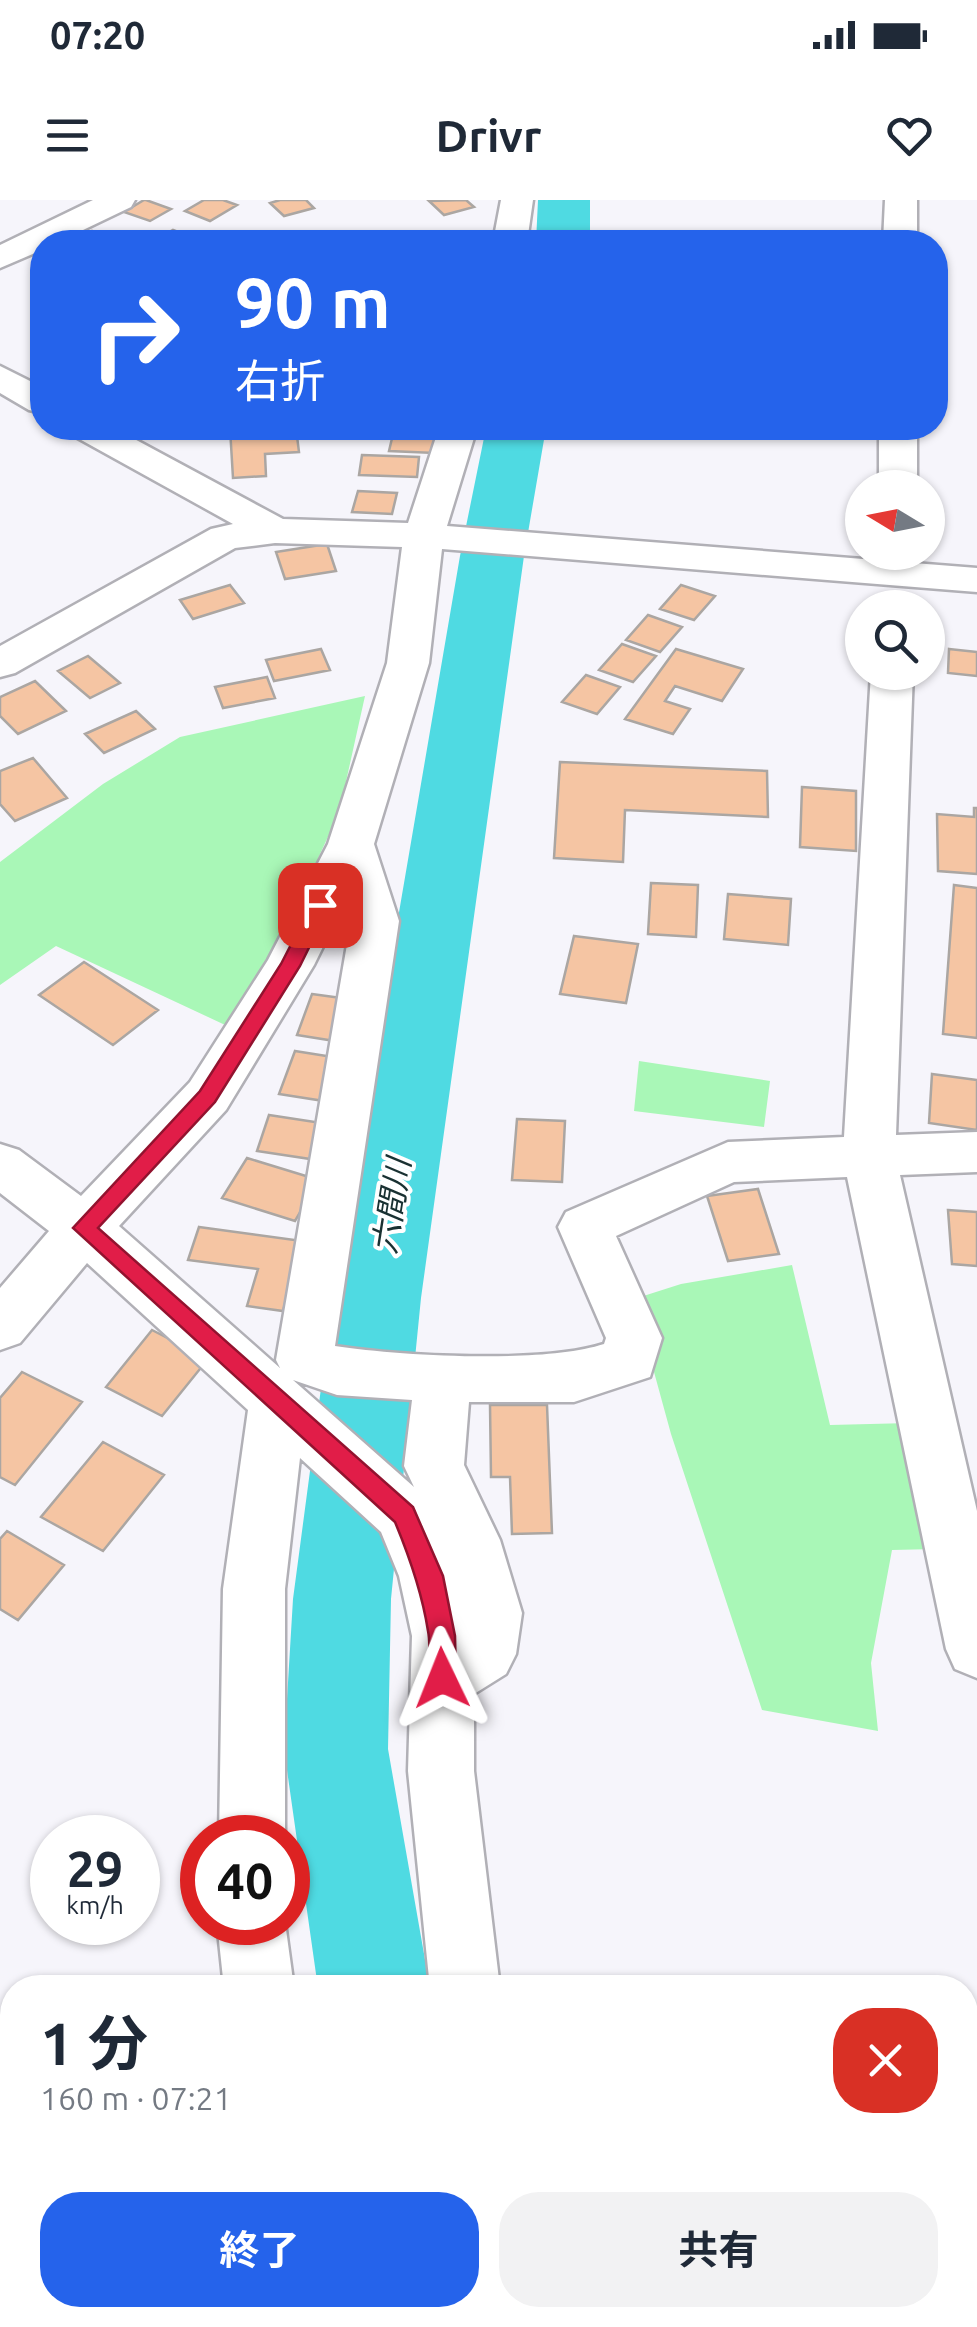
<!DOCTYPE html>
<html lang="ja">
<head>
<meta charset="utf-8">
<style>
  body { margin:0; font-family:Ubuntu,"Noto Sans JP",sans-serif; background:#f2f2f3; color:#1f2937; height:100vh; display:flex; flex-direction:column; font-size:38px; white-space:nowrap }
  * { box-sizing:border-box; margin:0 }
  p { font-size:32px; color:#747a83 }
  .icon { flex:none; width:55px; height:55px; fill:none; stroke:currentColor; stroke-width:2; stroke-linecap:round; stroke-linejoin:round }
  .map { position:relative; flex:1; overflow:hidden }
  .side { position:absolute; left:0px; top:1775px; width:978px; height:352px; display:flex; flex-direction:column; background:#fff; border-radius:40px 40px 0 0; box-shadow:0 2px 8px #0004 }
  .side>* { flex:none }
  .banner { position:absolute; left:30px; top:30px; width:918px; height:210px; border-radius:40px; box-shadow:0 2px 8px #0004; background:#2563eb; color:#fff; overflow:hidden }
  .needle { width:65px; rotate:280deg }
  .buttons { position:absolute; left:845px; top:270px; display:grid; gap:20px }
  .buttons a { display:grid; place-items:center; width:100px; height:100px; border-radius:50%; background:#fff; box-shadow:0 2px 8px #0004; font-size:50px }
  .speed { position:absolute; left:30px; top:1615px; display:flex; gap:20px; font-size:50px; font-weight:700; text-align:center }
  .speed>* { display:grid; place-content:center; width:130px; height:130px; border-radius:50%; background:#fff; box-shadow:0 2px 8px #0004; line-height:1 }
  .speed small { font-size:25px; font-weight:400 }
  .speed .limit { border:15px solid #d22; background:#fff; color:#111 }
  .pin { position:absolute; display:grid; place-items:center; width:85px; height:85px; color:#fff; margin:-42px; border-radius:20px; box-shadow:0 5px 15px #0006 }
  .me { position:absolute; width:110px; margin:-55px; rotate:358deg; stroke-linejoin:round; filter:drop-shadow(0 0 8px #0008) }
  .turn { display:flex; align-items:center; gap:35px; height:210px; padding:0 40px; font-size:45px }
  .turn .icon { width:130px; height:130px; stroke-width:2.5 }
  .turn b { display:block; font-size:70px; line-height:85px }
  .round { display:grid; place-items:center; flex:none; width:105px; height:105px; border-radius:40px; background:#f2f2f3 }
  .summary { display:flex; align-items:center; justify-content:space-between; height:170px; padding:0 40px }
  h1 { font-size:60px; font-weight:700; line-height:75px }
  .cta { display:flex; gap:20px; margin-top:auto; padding:20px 40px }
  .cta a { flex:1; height:115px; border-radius:40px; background:#2563eb; color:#fff; font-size:40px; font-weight:700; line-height:115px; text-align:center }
  .cta a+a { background:#f2f2f3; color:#1f2937 }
  .status { display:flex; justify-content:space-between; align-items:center; height:70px; padding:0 50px; background:#fff; direction:ltr }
  .status svg { height:28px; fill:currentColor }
  header { display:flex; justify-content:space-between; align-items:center; height:130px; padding:0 40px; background:#fff; font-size:45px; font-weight:700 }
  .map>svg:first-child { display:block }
  .green { fill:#a9f7b7 }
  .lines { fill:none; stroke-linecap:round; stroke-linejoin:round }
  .river { fill:#4fdae2; fill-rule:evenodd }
  .building { fill:#f5c5a3; stroke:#aba6a2; stroke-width:2.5 }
  .minor-casing { stroke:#b1b0b6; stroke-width:5 }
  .minor { fill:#fff; fill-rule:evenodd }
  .route { fill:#e11d48; stroke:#92132f; stroke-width:2.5 }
  .labels { text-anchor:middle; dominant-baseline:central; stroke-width:8; stroke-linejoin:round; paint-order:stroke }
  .water-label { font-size:32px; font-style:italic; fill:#193132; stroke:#fff }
</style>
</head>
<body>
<div class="status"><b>07:20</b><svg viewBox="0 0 49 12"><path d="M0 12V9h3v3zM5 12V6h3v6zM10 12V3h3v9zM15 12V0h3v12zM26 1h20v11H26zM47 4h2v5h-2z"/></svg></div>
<header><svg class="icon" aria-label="menu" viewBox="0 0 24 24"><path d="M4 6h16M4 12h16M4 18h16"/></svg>Drivr<svg class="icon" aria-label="heart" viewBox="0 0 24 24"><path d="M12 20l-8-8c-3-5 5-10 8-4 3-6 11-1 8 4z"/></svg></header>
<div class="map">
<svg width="977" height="2127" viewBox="0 0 977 2127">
  <rect width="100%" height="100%" fill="#f6f5fb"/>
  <!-- green -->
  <path class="green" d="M365,496L339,613L238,831L56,746L0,785V662L103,584L180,537Z
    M639,861L770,881L764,927L634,911Z
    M792,1065L830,1225L910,1223L936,1349L892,1350L871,1463L878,1531L762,1510L671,1234L634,1099L681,1084Z"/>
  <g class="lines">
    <!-- river -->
    <path class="river" d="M538,0H590V42H536Z
      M486,228H546L524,356L421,1098L391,1399L388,1549L430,1788H318L284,1549L293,1399L333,1098L460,356Z
      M373,2115H495L498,2127H376Z"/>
  </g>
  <!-- building -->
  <path class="building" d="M144,0H146L171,9L150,21L124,12Z
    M204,0H223L237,5L210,21L185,11Z
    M280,0H306L314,8L284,16L270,3Z
    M466,0L474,7L444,15L429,1Z
    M173,30L199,40L152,42Z
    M92,31L121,42H73Z
    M230,228H296L299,252L265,254L266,276L233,278Z
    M346,228H441L435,253L389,251L394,230Z
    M362,255L419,257L417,277L359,275Z
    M358,291L397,293L392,314L352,312Z
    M327,344L336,371L285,379L276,352Z
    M230,385L244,403L193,419L180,400Z
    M681,385L715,396L694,420L660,409Z
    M648,415L682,427L660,452L626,440Z
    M622,444L656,456L633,482L599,470Z
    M321,449L330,470L274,481L266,460Z
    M676,449L743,469L722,501L675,486L665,501L690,509L673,534L625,519Z
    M949,449L977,452V476L948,473Z
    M88,456L120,483L90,498L58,471Z
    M586,475L620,487L597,514L562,502Z
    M267,477L275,498L223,508L215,487Z
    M35,481L66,511L18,534L0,516V497Z
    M136,511L155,529L104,553L85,534Z
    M33,558L67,598L15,621L0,604V571Z
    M560,562L767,571L768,617L625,610L623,662L554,658Z
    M802,587L856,591V651L800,647Z
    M974,608H977V674L938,671L937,614L974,617Z
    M651,683L698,685L696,737L648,734Z
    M954,685L977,688V838L943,834Z
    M728,694L791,699L788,745L724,739Z
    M574,736L638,744L626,803L560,794Z
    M84,762L158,810L113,845L39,795Z
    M312,794L356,800L341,842L297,835Z
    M295,851L339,858L324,901L279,894Z
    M932,874L977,880V930L929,923Z
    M269,915L328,924L317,960L257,951Z
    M517,919L565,921L562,982L512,980Z
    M247,958L319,980L295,1021L222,998Z
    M758,989L779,1054L728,1061L707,996Z
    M948,1010L977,1012V1066L952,1064Z
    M199,1027L302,1041L283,1111L247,1106L258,1069L188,1060Z
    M152,1130L208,1159L162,1216L106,1187Z
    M22,1172L82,1202L15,1285L0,1277V1198Z
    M490,1205H547L552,1333L512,1334L510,1277H491Z
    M103,1242L164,1275L103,1351L41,1317Z
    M7,1331L64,1365L18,1420L0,1409V1339Z"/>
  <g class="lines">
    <!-- minor casing -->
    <g class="minor-casing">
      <path id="minor" d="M93,0H135L131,7L58,42H42V50L0,68V45Z
        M501,0H533L527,42H493Z
        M885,0H917V42H883Z
        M0,166L42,187V213L29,210L0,193Z
        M68,228H114L283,319L408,323L439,228H477L447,326L977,368V392L442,349L429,463L374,644L399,721L335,1146C401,1156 542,1164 604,1144L606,1138L558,1027L566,1012L728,942L844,937L871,472H913L896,935L977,932V972L900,975L977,1311V1478L955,1469L946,1449L847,977L734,982L616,1036L662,1138L650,1177L574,1202H469L464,1265L500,1340L522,1413L516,1454L506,1474L474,1494V1571L500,1788H430L408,1571L412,1436L399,1376L381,1332L300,1258L285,1389V1638H219L223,1389L248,1210L87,1063L20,1143L0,1150V1088L49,1031L0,993V944L19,950L81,996L190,882L268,760L328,644L387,463L402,347L275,343L235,348L15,473L0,477V446L211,329L233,324L74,236ZM345,702L351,721L276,1160L280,1168L119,1026L226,910L314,765ZM293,1180L337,1195L412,1200L404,1266L414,1287Z
        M879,228H917V288H879Z
        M217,1722H285L294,1788H224Z
        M146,2115H226L221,2127H141Z
        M274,2115H350L354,2127H276Z
        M504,2115H580L584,2127H506Z"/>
    </g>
    <!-- minor -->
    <use href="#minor" class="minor"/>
  </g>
  <!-- route -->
  <path class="route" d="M320,698L330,705L300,766L215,902L98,1028L413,1307L443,1376L455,1436L456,1478L452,1487L442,1490L433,1487C425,1469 432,1449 428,1431C422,1392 410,1358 395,1322L73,1028L200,891L281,764L314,700Z"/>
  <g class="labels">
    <!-- water labels -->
    <g class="water-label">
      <text transform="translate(391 1006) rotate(-81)">六間川</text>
    </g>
  </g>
</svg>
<div class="buttons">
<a><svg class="needle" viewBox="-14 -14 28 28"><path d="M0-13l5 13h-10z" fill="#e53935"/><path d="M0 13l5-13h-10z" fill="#747a83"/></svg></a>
<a><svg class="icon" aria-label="search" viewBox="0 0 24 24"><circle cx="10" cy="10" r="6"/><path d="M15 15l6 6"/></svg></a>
</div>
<div class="speed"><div>29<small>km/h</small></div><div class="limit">40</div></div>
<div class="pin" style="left:320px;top:705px;background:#d93025"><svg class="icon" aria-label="arrive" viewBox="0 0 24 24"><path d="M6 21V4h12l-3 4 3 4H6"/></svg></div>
<svg class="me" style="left:442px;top:1478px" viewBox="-20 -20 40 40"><path d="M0-17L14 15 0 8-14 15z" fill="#e11d48" stroke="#fff" stroke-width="4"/></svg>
<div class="banner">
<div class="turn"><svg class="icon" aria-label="right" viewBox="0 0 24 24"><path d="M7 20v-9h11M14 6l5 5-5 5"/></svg><div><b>90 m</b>右折</div></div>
</div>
<section class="side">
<div class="summary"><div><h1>1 分</h1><p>160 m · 07:21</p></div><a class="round" style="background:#d93025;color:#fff"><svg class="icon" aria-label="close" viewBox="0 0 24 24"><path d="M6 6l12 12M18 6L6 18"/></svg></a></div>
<div class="cta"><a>終了</a><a>共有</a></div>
</section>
</div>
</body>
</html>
